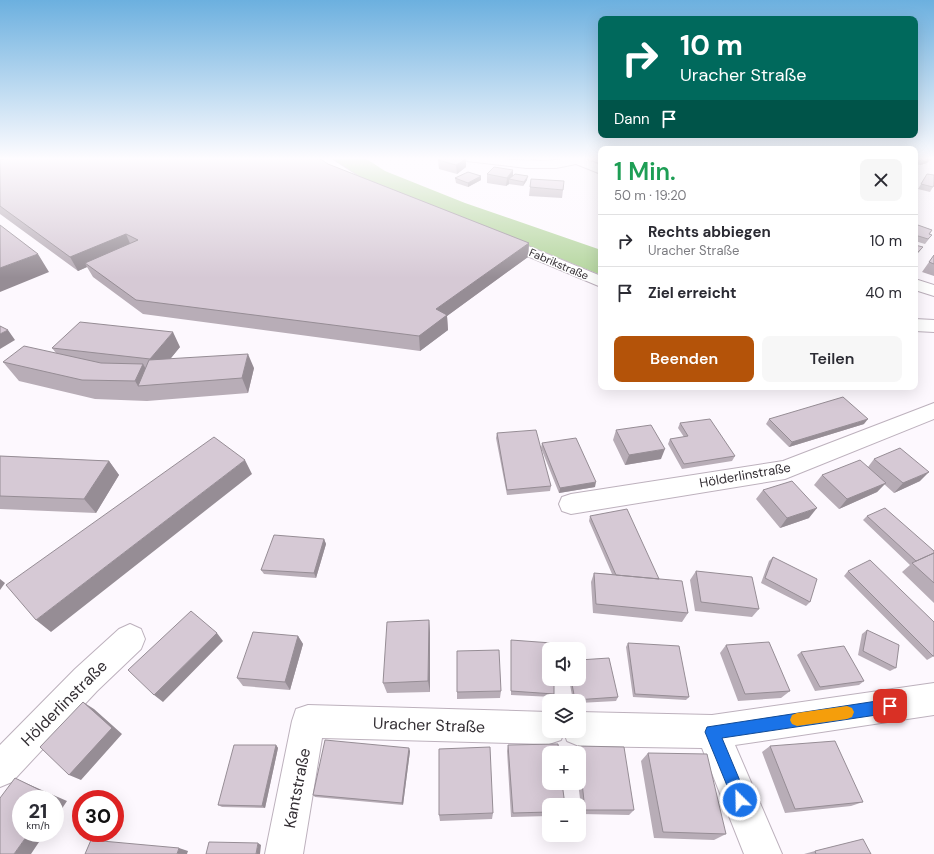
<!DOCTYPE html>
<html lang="de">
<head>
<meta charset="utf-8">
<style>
  body { margin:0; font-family:"DM Sans",sans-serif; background:#f7f7f7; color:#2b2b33; height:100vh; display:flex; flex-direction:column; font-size:15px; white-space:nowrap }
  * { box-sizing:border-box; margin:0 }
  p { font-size:13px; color:#7c7c81 }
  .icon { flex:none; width:22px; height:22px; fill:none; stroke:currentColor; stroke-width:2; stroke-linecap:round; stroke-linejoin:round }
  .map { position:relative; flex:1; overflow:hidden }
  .drawer { position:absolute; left:598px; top:146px; width:320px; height:244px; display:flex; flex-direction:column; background:#fff; border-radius:8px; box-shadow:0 4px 16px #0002 }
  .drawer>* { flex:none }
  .guide { position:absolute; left:598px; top:16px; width:320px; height:122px; border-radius:8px; box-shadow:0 4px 16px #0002; background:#00695c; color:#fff; overflow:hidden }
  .fabs { position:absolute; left:542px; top:642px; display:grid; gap:8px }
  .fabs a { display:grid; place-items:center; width:44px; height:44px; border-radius:8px; background:#fff; box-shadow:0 4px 16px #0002; font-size:20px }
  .speed { position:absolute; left:12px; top:790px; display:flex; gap:8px; font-size:20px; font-weight:700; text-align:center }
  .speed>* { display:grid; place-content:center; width:52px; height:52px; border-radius:50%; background:#fff; box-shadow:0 4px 16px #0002; line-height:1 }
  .speed small { font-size:10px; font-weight:400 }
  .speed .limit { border:6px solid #d22; background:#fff; color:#111 }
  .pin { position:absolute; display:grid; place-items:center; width:34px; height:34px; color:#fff; margin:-17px; border-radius:8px; box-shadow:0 2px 6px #0006 }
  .me { position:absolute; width:44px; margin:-22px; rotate:337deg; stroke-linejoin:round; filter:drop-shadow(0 0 3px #0008) }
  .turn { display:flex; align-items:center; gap:14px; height:84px; padding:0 16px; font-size:18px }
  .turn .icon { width:52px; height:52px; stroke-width:2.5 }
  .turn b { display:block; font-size:28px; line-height:34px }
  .then { display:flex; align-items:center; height:38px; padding:0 16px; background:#0003; gap:8px; font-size:15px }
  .round { display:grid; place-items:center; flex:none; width:42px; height:42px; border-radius:8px; background:#f7f7f7 }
  .overview { display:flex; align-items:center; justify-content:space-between; height:68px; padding:0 16px }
  h1 { font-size:24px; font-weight:600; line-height:30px; color:#1e9e55 }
  .primary-button { display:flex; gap:8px; margin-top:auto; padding:8px 16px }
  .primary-button a { flex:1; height:46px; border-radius:8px; background:#b45309; color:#fff; font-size:16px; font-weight:600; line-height:46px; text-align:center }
  .primary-button a+a { background:#f7f7f7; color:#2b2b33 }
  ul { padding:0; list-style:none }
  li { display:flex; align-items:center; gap:12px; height:52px; padding:0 16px; border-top:1px solid #e1e1e2 }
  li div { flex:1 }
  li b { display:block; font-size:15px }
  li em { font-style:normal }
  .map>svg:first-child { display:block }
  .green { fill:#b3d59c }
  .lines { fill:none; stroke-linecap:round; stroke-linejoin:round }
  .minor-casing { stroke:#bdb1bd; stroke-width:2 }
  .minor { fill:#fff; fill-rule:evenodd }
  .wall { fill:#b8adb7 }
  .shaded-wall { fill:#968d95 }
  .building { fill:#d6c9d5; stroke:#968d95 }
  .route { fill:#1a73e8; stroke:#114b97 }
  .slow { fill:#f59e0b }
  .labels { text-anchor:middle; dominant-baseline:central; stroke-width:3; stroke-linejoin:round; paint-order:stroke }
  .far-street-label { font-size:11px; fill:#342f34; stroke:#fff }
  .street-label { font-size:13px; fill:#342f34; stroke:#fff }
  .near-street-label { font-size:16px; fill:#342f34; stroke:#fff }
</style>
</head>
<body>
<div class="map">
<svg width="934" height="854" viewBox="0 0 934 854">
  <rect width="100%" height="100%" fill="#fdf8fe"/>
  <!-- green -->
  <path class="green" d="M330,158H365L385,171L465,203L601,250V275L355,176Z"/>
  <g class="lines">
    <!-- minor casing -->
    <g class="minor-casing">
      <path id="minor" d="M315,158H330L367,182L360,186L355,185Z
        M465,158L541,161L583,158L601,165V174L576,164L556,168H526L467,161Z
        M501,235L601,276V287L496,243L493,240L496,237Z
        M915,279L934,285V296L915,290Z
        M915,319L934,320V332L915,331Z
        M934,403V419L785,479L571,514L562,511L559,504L562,497L571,494L783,461Z
        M130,624L141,629L145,639L141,649L97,691L12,782L0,787V745L75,669L119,629Z
        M934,683V715L735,745L782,854H744L702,748L579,746L567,741L564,732L561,740L549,744L322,738L303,854H265L292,721L296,709L308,705L549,712V731H579V712L712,715Z"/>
    </g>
    <!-- minor -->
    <use href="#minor" class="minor"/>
  </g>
  <!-- wall -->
  <path class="wall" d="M0,158L328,164L529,243L528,257L447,316L448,330L420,351L143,314L93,277L87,267L78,271L0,214Z
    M520,158H537L536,160Z
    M915,158L927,163L920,165L915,164V165Z
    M438,160L466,167L457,174L439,169Z
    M487,174L513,175L527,180L523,186L509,184L506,186L487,183Z
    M927,174L934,185L930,192L918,189Z
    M481,176V180L468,187L456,183L455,178Z
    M530,187L563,190L562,198L529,196Z
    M915,224L932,230L930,234L932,235L925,244L915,241Z
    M934,255V276L922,272Z
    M180,347L170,359L254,368L248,393L147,401L95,399L19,381L3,362L56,353L52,348Z
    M769,419L864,424L789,447L766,424Z
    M680,423L735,456L732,461L682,469L668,444L670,439L684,437L678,428Z
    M616,430L661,459L625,465L613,440Z
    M497,433L551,486L550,491L507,495L496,438Z
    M542,443L595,487L559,493L541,448Z
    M0,456L109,461L119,475L96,513L0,509Z
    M874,459L920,481L894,493L884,484L877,492L839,509L814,485L822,475L868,467Z
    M763,490L809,518L780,528L756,499Z
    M590,516L659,579L688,613L682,622L593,613L591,582L594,573L612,574L589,521Z
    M867,516L934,551V603L902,572L910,565L863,520Z
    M324,539L326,544L316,578L264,574L261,570Z
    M773,557L810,602L806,606L761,583L769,561Z
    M696,571L759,609L752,617L695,611L690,580Z
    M848,571L934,656L927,660L844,576Z
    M429,620L430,633V692L387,693L383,683Z
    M867,630L896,668L890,671L858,655L862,634Z
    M298,636L303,644L290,690L243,686L237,678Z
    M511,640L554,694L553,697L511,695Z
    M628,643L689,697L686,700L633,697L626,647Z
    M726,645L790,691L781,698L738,701L720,653Z
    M801,652L864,681L859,685L815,691L797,655Z
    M569,679H579L618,697L616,701L579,703V701H573Z
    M501,691L500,698L457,699V692Z
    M276,745L278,748L265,808L222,807L218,805Z
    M508,745L549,805V816L511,817L507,751Z
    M578,746L634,810L629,815L582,814L578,783H579V753H575V752Z
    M770,746L863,802L851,806L785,813L762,752Z
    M410,751L403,805L315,797L313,795Z
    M648,753L726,834L714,840L654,838L641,761Z
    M493,813L492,819L440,821L439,815Z
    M815,851L871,854H804Z"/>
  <!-- shaded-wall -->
  <path class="shaded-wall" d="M930,158H933L927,163L920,165L923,161Z
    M466,159V167L457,174L456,165Z
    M513,170V179H509V184L506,186L507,178Z
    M481,176V180L468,187V183Z
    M528,176L527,180L523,186L524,182Z
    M126,234L132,248L85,263L87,267L78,271L70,257Z
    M529,243L528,257L447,316L448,330L420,351L419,336L436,309Z
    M923,247L919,252L915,256L916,254Z
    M38,254L49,272L0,292V268Z
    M8,330L15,340L0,349V334Z
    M173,332L180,347L158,374L150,359Z
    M248,354L254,368L248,393L242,378Z
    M143,364L154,383L138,386L135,381Z
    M868,419L864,424L789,447L792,442Z
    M665,449L661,459L625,465L629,455Z
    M245,460L252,474L51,632L36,620Z
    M109,461L119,475L96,513L84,499Z
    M929,472L920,481L894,493L903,483Z
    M596,482L595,487L559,493L560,488Z
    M886,483L877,492L839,509L847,499Z
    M817,508L809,518L780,528L787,518Z
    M324,539L326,544L316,578L314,573Z
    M0,579L5,583L0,590Z
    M429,620L430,633V692L428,681Z
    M217,633L223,641L163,702L154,695Z
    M298,636L303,644L290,690L285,682Z
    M83,702L94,709L122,734L81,780L69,775Z
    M276,745L278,748L265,808L262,806Z
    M409,748L410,751L403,805L402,803Z
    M15,778L28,784L67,801L55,819V799H53Z
    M29,833H45L31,854H14Z
    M258,843L261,845L260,854H256Z
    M179,848L188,851L187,854H177Z"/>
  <!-- building -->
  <path class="building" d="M6,158H319L328,164L529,243L436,309L447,315L419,336L136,300L85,263L138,240L126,234L70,257L0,206V160Z
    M442,158H464L466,159L456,165L438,160Z
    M915,158H930L923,161L915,160Z
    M494,167L513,170L507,178L487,174Z
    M468,172L481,176L468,183L455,178Z
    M515,174L528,176L524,182L509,179Z
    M927,174L934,175V185L933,187L921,184Z
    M531,179L564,181L563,190L530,187Z
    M915,224L932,230L929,234L932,235L928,239L915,235Z
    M0,225L38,254L0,268Z
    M915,245L923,247L916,254L915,253Z
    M934,255V264L929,262Z
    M80,322L173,332L150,359L52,348Z
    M0,326L8,330L0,334Z
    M24,346L101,363L143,364L135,381L82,380L3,362Z
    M248,354L242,378L138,386L149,360Z
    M843,397L868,419L792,442L769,419Z
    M710,419L735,456L684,464L670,439L688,436L680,423Z
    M651,425L665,449L629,455L616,430Z
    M536,430L551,486L507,490L497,433Z
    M214,437L245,460L36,620L6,585Z
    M576,438L596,482L560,488L542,443Z
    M900,448L929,472L903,483L874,459Z
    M0,456L109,461L84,499L0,496Z
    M860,460L886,483L847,499L822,475Z
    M792,481L817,508L787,518L763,490Z
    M885,508L934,551V553L916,561L867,516Z
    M627,509L659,579L616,575L590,516Z
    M274,535L324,539L314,573L261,570Z
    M934,553V583L912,563Z
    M773,557L817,579L810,602L765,578Z
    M870,560L934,622V656H933L848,571Z
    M696,571L752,577L759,609L701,602Z
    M594,573L682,581L688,613L596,604Z
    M191,611L217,633L154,695L128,670Z
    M429,620L428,681L383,683L387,622Z
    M867,630L899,645L896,668L863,651Z
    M253,632L298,636L285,682L237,678Z
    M511,640L552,643V649H549V679H554V694L511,691Z
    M769,642L790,691L745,694L726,645Z
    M628,643L679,646L689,697L635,694Z
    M844,646L864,681L820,687L801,652Z
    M499,650L501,691L457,692V651Z
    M609,658L618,697L575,700L571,679H579V660Z
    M83,702L112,728L69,775L40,747Z
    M325,740L409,748L402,803L313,795Z
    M835,741L863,802L795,809L770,746Z
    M558,744L559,753H549V783H562L565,805H549V812L513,813L508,745Z
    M234,745H276L262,806L218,805Z
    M578,746L624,747L634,810H585Z
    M490,747L493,813L439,815V749Z
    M648,753L707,754L726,834L663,832Z
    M15,778L54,797L53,799H21V833H29L14,854H0V798Z
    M863,839L871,854H816L815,851Z
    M91,840L179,848L177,854H85Z
    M209,842L258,843L256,854H206Z"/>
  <!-- sky -->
  <linearGradient id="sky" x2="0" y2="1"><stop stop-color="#6cb0df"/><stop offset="0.57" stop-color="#fefcff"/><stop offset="1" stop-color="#fefcff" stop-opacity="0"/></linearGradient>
  <rect width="934" height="278" fill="url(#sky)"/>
  <!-- route -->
  <path class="route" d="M890,699L894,701L896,706L894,711L890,713L722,738L748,800L746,805L740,807L735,805L705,732L707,727Z"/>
  <!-- slow -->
  <path class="slow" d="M847,706L852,708L854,712L852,717L847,719L797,726L792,724L790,720L792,715L797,713Z"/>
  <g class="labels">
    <!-- far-street labels -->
    <g class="far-street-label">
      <text transform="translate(559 264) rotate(23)">Fabrikstraße</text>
    </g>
    <!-- street labels -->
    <g class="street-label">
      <text transform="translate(745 475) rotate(-10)">Hölderlinstraße</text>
    </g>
    <!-- near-street labels -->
    <g class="near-street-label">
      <text transform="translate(64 703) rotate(-45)">Hölderlinstraße</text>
      <text transform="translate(429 725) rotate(2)">Uracher Straße</text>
      <text transform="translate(297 788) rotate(-79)">Kantstraße</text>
    </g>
  </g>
</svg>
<div class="fabs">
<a><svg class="icon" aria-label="sound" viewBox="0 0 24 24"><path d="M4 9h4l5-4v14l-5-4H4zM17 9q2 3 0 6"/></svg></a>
<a><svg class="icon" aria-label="layers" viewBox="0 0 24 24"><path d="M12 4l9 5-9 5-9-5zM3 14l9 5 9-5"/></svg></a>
<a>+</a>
<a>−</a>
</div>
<div class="speed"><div>21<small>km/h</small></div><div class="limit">30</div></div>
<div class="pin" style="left:890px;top:706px;background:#d93025"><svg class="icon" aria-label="arrive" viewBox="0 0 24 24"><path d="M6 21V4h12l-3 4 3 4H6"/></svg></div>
<svg class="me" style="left:740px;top:800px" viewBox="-20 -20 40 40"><circle r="17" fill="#1a73e8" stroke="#fff" stroke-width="3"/><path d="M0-11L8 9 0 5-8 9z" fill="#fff"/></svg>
<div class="guide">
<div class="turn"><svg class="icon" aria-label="right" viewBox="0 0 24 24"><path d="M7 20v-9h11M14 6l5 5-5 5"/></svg><div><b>10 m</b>Uracher Straße</div></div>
<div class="then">Dann<svg class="icon" aria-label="arrive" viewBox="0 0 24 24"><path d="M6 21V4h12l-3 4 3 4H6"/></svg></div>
</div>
<section class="drawer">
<div class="overview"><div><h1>1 Min.</h1><p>50 m · 19:20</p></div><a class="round"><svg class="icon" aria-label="close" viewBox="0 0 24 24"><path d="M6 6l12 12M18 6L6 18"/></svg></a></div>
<ul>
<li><svg class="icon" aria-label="right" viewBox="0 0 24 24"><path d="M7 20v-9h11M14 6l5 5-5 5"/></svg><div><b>Rechts abbiegen</b><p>Uracher Straße</p></div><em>10 m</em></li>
<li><svg class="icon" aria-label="arrive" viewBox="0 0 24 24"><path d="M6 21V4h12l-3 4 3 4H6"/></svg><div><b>Ziel erreicht</b></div><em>40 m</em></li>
</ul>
<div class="primary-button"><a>Beenden</a><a>Teilen</a></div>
</section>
</div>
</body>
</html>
